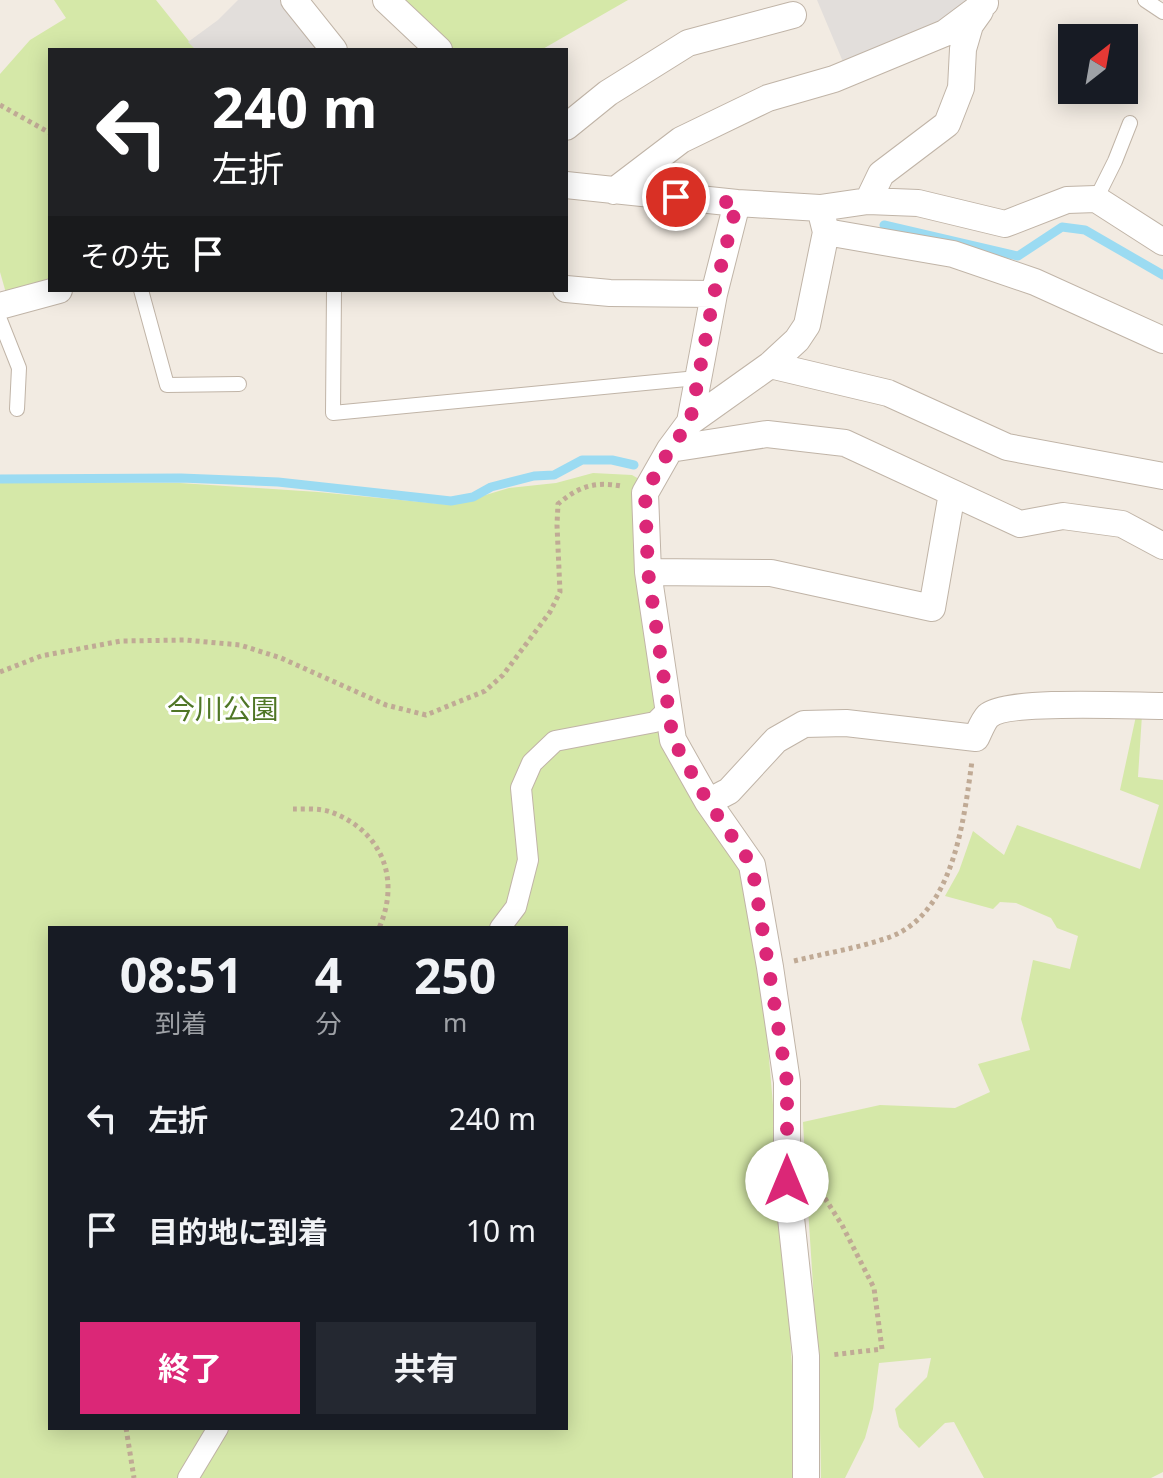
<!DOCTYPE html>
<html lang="ja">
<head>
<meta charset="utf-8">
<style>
  body { margin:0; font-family:"Noto Sans","Noto Sans JP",sans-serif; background:#242831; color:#f1f3f6; height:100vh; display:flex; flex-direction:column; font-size:30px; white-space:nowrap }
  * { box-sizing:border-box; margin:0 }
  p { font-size:26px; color:#9ea1a6 }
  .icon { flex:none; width:44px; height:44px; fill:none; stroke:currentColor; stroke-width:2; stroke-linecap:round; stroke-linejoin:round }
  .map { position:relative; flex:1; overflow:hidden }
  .side { position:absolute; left:48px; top:926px; width:520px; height:504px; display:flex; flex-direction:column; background:#171b24; border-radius:0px; box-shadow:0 4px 20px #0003 }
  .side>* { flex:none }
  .hud { position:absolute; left:48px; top:48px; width:520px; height:244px; border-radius:0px; box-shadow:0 4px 20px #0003; background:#202124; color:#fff; overflow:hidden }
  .needle { width:52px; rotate:31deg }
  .fabs { position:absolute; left:1058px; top:24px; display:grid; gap:16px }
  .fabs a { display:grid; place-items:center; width:80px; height:80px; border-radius:0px; background:#171b24; box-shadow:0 4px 20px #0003; font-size:40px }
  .pin { position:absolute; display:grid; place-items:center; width:68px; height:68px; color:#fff; margin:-34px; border:4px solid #fff; border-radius:50%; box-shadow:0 2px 8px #0007 }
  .me { position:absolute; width:88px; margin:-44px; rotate:0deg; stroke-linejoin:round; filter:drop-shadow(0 0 6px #0008) }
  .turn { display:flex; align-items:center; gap:28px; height:168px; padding:0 32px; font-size:36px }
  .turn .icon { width:104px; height:104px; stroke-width:2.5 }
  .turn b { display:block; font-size:56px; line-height:68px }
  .then { display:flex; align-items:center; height:76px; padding:0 32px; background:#0003; gap:16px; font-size:30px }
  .eta { display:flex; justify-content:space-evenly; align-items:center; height:136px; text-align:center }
  .eta b { font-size:48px; font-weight:700; line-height:56px }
  .cta { display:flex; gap:16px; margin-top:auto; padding:16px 32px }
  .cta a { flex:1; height:92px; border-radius:0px; background:#db2777; color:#fff; font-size:32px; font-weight:700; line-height:92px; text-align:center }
  .cta a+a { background:#242831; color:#f1f3f6 }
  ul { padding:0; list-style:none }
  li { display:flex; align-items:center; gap:24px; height:112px; padding:0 32px }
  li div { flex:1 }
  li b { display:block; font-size:30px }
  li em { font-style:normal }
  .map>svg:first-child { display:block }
  .green { fill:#d5e8a8; fill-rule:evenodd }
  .parking { fill:#e2dedb }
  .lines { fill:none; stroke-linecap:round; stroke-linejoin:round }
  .stream { stroke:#9bdbf2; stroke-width:9 }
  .service-casing { stroke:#c0b4a7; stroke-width:16 }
  .pedestrian-casing { stroke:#c0b4a7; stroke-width:22 }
  .minor-casing { stroke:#c0b4a7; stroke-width:28 }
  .path { stroke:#c0aa95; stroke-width:5; stroke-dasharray:4 4; stroke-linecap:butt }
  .service { stroke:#fff; stroke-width:14 }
  .pedestrian { stroke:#fff; stroke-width:20 }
  .minor { stroke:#fff; stroke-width:26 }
  .route { stroke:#db2777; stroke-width:14; stroke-dasharray:0 25.2 }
  .labels { text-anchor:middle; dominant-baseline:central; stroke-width:6; stroke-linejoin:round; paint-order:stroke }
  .park-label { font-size:28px; fill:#4f7625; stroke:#fff }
</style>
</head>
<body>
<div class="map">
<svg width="1163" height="1478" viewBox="0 0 1163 1478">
  <rect width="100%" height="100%" fill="#f2ebe2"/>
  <!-- green -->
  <path class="green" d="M54,0H156L196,50H50V290L8,300L0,272V74L30,40L66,18Z
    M400,0H628L541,50H449Z
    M593,473L632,475L639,479L641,589L656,722L747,870L762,977L781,1198L792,1366V1478H0V482L180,483L318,492L452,505L509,488L556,483ZM50,928H566V1428H50Z
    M1142,715L1138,777L1163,780V1472L1151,1478H984L954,1422L945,1423L919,1448L899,1427L895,1409L927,1377L931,1358L879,1363L873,1409L865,1438L845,1478H821C820,1359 809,1240 803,1122L880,1105L955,1108L990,1092L978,1064L1030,1050L1021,1019L1033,960L1070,969L1078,936L1057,928L1051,918L1016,903L1000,902L993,909L945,896L959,871L973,831L1004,855L1017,825L1140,869L1159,805L1120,790L1136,716Z"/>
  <!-- parking -->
  <path class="parking" d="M238,0H285L324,50H196L188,42L218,20Z
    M817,0H977L944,23L846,69Z"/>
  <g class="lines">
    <!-- stream -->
    <path class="stream" d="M884,225L1018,256L1062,227L1085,230L1163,275
      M0,479L181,478L278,482L451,501L473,497L491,487L534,476L554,475L582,460H612L634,465"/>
    <!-- service casing -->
    <g class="service-casing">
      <path id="service" d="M1145,0L1163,12
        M1096,199L1115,161L1130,123
        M141,290L167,385L239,384
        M334,290L333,413L697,378
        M0,320L19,368L17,409"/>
    </g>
    <!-- pedestrian casing -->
    <g class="pedestrian-casing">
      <path id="pedestrian" d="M500,928L516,907L528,860L521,788L532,763L555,741L655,722L667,710
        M188,1478L218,1428"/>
    </g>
    <!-- minor casing -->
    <g class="minor-casing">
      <path id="minor" d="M294,0L334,50
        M386,0L439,50
        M566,127L608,93L688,43L793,15
        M566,185L737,203L820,208L868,201L918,203L1005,224L1067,200L1096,199L1163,242
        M614,191L681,140L768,98L834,79L945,33L985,3
        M868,201L881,174L947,124L961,88L963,49L970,25L980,11
        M826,232L953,254L1035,282L1163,340
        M566,289L610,293L714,294
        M0,306L59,290
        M770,365L888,393L1007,447L1163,476
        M690,422L714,294L737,203
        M670,449L767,434L845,443L1020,524L1063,516L1122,524L1163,546
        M648,572L771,573L932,608L952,493
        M708,802L729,791L776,740L804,724L846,723L976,738C979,732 983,721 988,716C1007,699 1133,706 1163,706
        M806,1478V1356L787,1181V1082L770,967L752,865L708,802L673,740L648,572L645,493L670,449L690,422L770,365L797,340L807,325L826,232L820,208"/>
    </g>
    <!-- path -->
    <path class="path" d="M0,105L50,133
      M0,672L41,656L121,641L185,640L240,645L281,658L386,705L426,715L485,691L503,675L550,612L560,592L557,525L558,504C578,487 594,481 621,486
      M293,809C305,809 320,808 331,812C382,831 401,879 379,928
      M794,961C826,953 859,948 890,937C954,913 964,819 972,761
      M814,1188L819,1189L842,1225L874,1288L882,1349L831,1355
      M126,1428L134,1478"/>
    <!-- service -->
    <use href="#service" class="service"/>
    <!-- pedestrian -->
    <use href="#pedestrian" class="pedestrian"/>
    <!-- minor -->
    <use href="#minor" class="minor"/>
  </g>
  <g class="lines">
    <!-- route -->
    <path class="route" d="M676,197L737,203L714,294L690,422L670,449L645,493L648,572L673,740L708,802L752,865L787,1082V1181"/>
  </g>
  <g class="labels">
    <!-- park labels -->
    <g class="park-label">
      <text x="223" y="708">今川公園</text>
    </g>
  </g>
</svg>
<div class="fabs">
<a><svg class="needle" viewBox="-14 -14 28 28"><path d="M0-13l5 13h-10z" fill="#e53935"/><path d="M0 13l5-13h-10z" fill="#9ea1a6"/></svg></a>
</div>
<div class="pin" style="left:676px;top:197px;background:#d93025"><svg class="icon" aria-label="arrive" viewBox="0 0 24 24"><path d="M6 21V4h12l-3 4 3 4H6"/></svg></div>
<svg class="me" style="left:787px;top:1181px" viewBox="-20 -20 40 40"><circle r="19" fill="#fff"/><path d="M0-13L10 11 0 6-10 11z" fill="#db2777"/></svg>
<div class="hud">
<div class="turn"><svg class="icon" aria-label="left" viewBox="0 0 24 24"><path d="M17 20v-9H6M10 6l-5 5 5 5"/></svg><div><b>240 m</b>左折</div></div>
<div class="then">その先<svg class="icon" aria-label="arrive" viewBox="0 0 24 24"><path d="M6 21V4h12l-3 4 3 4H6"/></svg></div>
</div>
<section class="side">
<div class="eta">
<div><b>08:51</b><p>到着</p></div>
<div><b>4</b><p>分</p></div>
<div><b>250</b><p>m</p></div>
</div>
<ul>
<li><svg class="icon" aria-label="left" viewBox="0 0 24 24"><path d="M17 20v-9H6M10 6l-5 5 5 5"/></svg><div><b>左折</b></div><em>240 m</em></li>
<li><svg class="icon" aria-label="arrive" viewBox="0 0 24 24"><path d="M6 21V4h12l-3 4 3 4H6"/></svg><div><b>目的地に到着</b></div><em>10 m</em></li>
</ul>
<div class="cta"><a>終了</a><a>共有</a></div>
</section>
</div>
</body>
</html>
